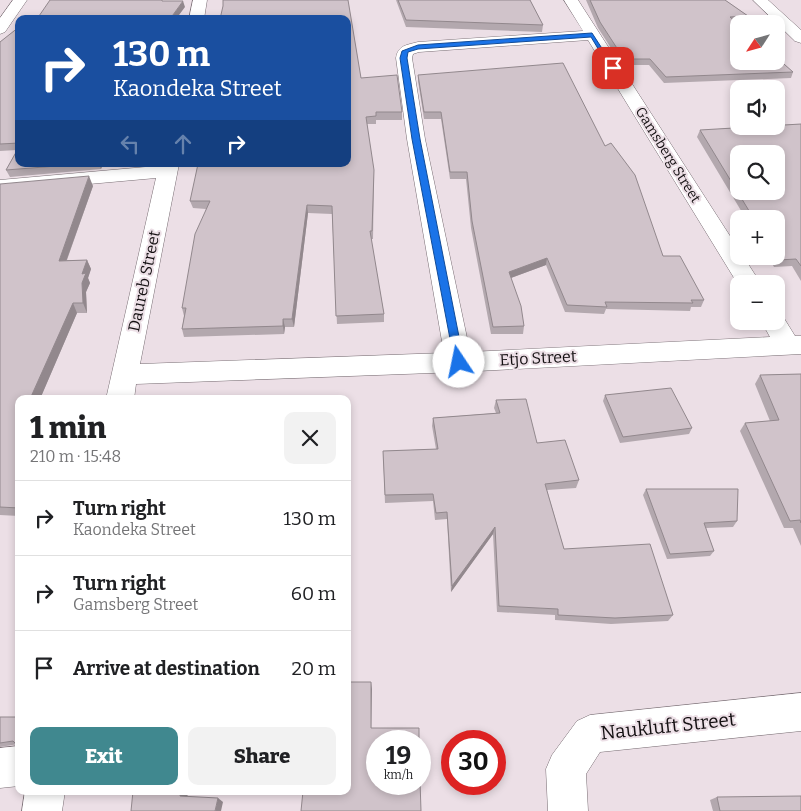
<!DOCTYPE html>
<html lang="en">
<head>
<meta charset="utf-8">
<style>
  body { margin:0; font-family:Bitter,serif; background:#f2f2f2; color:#202124; height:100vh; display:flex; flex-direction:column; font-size:19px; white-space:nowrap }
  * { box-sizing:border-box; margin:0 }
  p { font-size:16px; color:#757577 }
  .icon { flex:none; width:28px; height:28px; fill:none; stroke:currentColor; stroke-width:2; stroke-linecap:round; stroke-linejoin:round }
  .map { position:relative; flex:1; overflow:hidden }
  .side { position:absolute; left:15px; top:395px; width:336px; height:400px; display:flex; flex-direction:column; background:#fff; border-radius:10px; box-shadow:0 2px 8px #0003 }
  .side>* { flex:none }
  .banner { position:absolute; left:15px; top:15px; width:336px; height:152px; border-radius:10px; box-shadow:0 2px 8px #0003; background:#1a4fa0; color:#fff; overflow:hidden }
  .needle { width:32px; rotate:234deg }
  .buttons { position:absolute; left:730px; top:15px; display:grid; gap:10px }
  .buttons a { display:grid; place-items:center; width:55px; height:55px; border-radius:10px; background:#fff; box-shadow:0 2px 8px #0003; font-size:25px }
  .speed { position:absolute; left:366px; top:730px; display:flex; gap:10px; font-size:25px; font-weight:700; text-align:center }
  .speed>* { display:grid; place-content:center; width:65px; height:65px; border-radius:50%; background:#fff; box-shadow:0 2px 8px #0003; line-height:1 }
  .speed small { font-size:12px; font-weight:400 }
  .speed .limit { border:8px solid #d22; background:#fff; color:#111 }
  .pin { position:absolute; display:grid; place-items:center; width:42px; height:42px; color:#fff; margin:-21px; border-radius:10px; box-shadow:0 2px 8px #0006 }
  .me { position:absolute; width:55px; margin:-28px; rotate:349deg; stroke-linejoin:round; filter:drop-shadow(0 0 4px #0008) }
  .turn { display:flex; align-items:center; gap:18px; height:105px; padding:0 15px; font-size:22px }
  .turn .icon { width:65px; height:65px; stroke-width:2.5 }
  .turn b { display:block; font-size:35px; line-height:42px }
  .lanes { display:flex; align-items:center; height:48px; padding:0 15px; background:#0003; justify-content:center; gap:25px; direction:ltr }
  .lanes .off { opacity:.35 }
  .round { display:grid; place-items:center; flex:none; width:52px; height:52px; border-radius:10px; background:#f2f2f2 }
  .head { display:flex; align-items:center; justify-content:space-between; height:85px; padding:0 15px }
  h1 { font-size:30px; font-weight:800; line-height:38px }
  .primary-button { display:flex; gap:10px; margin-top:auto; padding:10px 15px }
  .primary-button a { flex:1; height:58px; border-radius:10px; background:#40888f; color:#fff; font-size:20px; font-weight:800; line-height:58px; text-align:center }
  .primary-button a+a { background:#f2f2f2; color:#202124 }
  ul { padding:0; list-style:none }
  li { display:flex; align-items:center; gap:15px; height:75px; padding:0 15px; border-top:1px solid #e0e0e0 }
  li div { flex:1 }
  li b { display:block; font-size:19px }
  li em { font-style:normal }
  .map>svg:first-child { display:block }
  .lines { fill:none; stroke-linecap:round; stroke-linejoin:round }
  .street-casing { stroke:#786d73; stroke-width:1 }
  .street { fill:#fff; fill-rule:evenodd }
  .wall { fill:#b3a8ae }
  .shaded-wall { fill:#92888d }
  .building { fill:#d0c3ca; stroke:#92888d; fill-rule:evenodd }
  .route { fill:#1a73e8; stroke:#114b97 }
  .labels { text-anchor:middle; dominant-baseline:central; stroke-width:4; stroke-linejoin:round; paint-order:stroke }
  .far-street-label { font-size:14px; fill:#141012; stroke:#ecdfe6 }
  .street-label { font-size:16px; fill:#141012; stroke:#ecdfe6 }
  .near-street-label { font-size:19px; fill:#141012; stroke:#ecdfe6 }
</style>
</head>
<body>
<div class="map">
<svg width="801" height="811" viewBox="0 0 801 811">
  <rect width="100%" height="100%" fill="#ecdfe6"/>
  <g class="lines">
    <!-- street casing -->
    <g class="street-casing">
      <path id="street" d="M13,0H27L5,32L0,34V18Z
        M193,0H207L204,19H189Z
        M564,0H578L739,250V256H743L761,284H739V286L588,40L419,52L413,54L412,58L425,139L470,352L770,337L761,321H776V313L782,315L795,336H801V354L459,372L136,384L134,399H106L156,178L0,192V180L179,164L140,364L444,353L407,139L396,58C398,45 407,45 418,42L583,31Z
        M753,0H768L801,30V43L795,41Z
        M801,693V731L600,752L586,774L588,811H548L546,769L552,755L577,721L590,715Z
        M19,746V786L0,788V748Z
        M25,791H65L62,811H22Z"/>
    </g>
    <!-- street -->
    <use href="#street" class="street"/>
  </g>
  <!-- wall -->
  <path class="wall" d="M396,0H530L543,25L542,32L406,27Z
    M586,0H725L748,16L746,22H736L793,72L791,78L664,83L649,65H622L598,28Z
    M19,27V164H103L101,169L10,177L6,170L17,150L0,151V42Z
    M418,75L605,146L663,256L704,300L701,307H691L690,311L606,309L604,314L565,312L546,265L511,278L524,326L523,334H491L471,228L466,179H450L441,119H424L418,81Z
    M361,78L402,112V120H376V124H367L374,178L373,239H371L384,314V322L337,324L332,214L308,213L294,327H285L284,334L184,337L182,329L184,316L182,308L206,209L193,208L190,201Z
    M801,124V281L792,266L774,267L768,256H776V219H746L697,137L700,130Z
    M0,184L93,186L67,260H87L91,269L88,278L90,283L86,292L87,313H77L40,399H19V516L0,515Z
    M801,374V546L793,528H784L740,431L745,423L770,421L755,384L760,375Z
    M605,395L692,428L689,434L620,443L603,401Z
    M496,400L537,443L579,480L576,488L547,490L564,549L673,615L668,621L611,624L555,620V615L497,612L493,534L451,592L447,519L435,520L433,501L385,503L383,451L436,449L432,426L433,418L496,413L494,408Z
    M646,489L737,521L733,527L706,528L714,551L710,556L667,559L643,495Z
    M0,717H19V745L18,744L0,747Z
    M717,797L801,811H713L710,800Z"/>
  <!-- shaded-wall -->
  <path class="shaded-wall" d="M183,1L185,7L176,19H170Z
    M99,164H103L101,169Z
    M89,176L93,186L63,270L59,261Z
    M307,205L308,213L294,327L292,319Z
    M547,258L546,265L508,279L509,272Z
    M87,260L91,269L88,278L90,283L86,292L87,313L83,303L82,283V274Z
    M73,303L77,313L40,399H30Z
    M283,319L285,327L284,334L283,326Z
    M495,527L493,534L451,592L452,586Z
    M371,682L372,689L371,734Z
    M181,791H188L187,801L180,796Z
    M218,798L223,802L221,811H215Z"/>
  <!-- building -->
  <path class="building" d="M50,0H162V1H183L170,19H28L31,16H39Z
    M223,0H348L361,78L397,75L402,112H376V116L366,117L374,170L372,231H370L384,314L336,316L332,206L307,205L292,319H283V326L182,329L186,308H182L195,234L210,201H190L198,164H348V19H220L223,6Z
    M398,0H530L543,25L406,20Z
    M590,0H725L748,16L730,17L739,25V61H776V57L793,72L666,77L650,59H624L600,22Z
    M19,27V143L0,144V42Z
    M563,63L605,146L611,143L635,175L663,256H680L704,300H691L693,303L605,302L607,307L567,305L547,258L509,272L521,306L524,326L493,327L472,221L467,172H450L441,112H424L418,75Z
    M801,124V266L796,259L778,260L776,256V219H754L700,130ZM739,154H776V191H739Z
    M19,147V164H82L6,170Z
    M89,176L59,261L87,260L82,274L86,273L82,283L83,303H73L30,399H19V508L0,507V184Z
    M801,374V523L800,520L790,521L745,423L779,420L760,375Z
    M671,388L692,428L623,437L605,395Z
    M526,399L537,443L565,440L579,480L545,484L564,549L650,544L673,615L615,618L558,615V609L499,606L495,527L452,586L447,512L436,513L433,494L385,495L383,451L438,449L433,418L500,413L496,400Z
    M646,489H738L737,521L704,523L714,551L670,554Z
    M348,682H371V728H419V741H378V784H420V781L421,811H301L303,791H348Z
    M0,717H19V743H15L13,741L0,743Z
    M133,791H181L180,796L218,798L215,811H131Z
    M801,796V811H720L717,797Z"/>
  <!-- route -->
  <path class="route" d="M592,33L616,70H611L591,37L418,49L408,52L407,58L420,139L464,362L463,365H455L412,139L400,58L402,51L418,45Z"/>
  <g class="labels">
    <!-- far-street labels -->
    <g class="far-street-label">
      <text transform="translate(668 155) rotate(58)">Gamsberg Street</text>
    </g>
    <!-- street labels -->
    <g class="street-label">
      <text transform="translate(144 281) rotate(-78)">Daureb Street</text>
      <text transform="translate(538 358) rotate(-3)">Etjo Street</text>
    </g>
    <!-- near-street labels -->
    <g class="near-street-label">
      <text transform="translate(668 726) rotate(-6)">Naukluft Street</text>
    </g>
  </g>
</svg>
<div class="buttons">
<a><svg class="needle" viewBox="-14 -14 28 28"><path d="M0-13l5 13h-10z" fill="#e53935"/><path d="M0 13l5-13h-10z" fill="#757577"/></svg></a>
<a><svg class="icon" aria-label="sound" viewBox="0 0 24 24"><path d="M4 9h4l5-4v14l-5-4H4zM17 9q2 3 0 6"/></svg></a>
<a><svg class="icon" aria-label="search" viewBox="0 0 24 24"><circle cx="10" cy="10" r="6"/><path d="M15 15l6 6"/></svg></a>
<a>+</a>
<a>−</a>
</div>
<div class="speed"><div>19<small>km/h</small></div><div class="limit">30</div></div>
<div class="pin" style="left:613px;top:68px;background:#d93025"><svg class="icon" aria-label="arrive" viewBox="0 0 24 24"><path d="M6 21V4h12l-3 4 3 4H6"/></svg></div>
<svg class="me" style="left:459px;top:362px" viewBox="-20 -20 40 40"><circle r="19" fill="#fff"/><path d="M0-13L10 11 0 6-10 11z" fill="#1a73e8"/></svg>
<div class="banner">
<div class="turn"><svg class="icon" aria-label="right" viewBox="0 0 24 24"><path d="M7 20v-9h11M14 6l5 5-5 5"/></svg><div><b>130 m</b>Kaondeka Street</div></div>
<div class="lanes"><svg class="icon off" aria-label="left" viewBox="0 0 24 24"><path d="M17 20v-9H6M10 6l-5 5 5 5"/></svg><svg class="icon off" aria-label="ahead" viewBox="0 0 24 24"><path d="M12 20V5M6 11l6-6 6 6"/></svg><svg class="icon" aria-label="right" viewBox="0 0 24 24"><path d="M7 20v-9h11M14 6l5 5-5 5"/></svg></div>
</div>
<section class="side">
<div class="head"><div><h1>1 min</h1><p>210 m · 15:48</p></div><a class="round"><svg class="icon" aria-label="close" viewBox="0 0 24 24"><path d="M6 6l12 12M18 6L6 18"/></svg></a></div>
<ul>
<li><svg class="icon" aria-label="right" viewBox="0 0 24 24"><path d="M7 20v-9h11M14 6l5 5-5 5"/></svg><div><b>Turn right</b><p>Kaondeka Street</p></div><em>130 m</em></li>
<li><svg class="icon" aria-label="right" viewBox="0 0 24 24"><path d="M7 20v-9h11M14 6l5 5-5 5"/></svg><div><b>Turn right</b><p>Gamsberg Street</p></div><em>60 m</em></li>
<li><svg class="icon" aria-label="arrive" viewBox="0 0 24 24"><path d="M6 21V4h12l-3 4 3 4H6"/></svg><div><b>Arrive at destination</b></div><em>20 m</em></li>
</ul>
<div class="primary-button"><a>Exit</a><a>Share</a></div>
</section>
</div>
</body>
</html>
